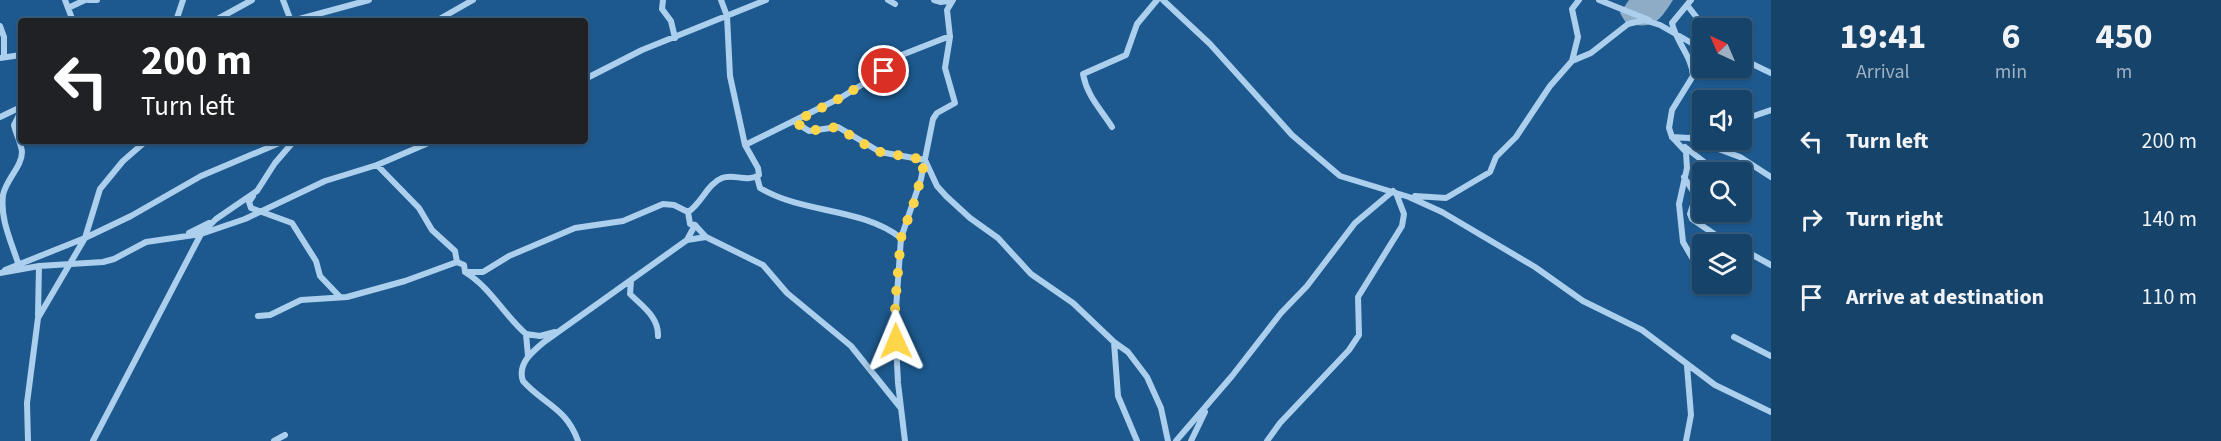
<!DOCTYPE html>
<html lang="en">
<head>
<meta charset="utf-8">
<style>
  body { margin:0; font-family:"Source Sans 3",sans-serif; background:#234e72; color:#f1f3f6; height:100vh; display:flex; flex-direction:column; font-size:22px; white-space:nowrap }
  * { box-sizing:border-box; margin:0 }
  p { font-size:20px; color:#9eb0c1 }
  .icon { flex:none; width:33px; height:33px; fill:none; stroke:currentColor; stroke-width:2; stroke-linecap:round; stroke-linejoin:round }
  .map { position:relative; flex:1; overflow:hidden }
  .drawer { display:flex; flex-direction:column; background:#16436a; width:450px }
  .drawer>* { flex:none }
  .guide { position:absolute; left:18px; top:18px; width:570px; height:126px; border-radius:6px; box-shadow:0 2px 4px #0004,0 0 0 2px #355c7e; background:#202124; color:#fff; overflow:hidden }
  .needle { width:39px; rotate:316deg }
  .tools { position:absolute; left:1692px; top:18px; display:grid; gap:12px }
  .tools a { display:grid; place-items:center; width:60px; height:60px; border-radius:6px; background:#16436a; box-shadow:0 2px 4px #0004,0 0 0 2px #355c7e; font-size:30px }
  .pin { position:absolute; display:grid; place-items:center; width:51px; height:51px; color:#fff; margin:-26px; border:3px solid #fff; border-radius:50%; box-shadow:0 2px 6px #0007 }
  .me { position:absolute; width:66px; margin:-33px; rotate:359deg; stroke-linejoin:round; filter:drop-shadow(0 0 4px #0008) }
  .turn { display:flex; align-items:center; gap:21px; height:126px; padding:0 24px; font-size:27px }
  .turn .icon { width:78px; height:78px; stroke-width:2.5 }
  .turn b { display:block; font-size:42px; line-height:51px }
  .eta { display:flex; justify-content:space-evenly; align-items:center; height:102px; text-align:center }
  .eta b { font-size:36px; font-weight:700; line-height:42px }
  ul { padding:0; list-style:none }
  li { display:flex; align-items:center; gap:18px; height:78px; padding:0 24px }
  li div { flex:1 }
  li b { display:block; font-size:22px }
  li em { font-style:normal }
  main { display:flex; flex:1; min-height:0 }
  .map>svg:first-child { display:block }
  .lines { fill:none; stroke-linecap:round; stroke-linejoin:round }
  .runway { fill:#8eacc6; fill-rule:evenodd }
  .minor { stroke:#abcfed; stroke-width:6 }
  .route { stroke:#ffd54a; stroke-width:10; stroke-dasharray:0 18 }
</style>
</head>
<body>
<main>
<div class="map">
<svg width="1771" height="441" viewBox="0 0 1771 441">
  <rect width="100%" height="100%" fill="#1d598e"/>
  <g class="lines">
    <!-- runway -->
    <path class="runway" d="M1629,0H1673C1659,22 1653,30 1626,23L1620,13Z"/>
    <!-- minor -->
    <path class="minor" d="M65,0L73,21
      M88,0H97
      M283,0L291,21
      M663,0L662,9L671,21L675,38
      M888,0L895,4
      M934,0L941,2L953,0
      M1163,0L1210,44L1292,135L1340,176L1409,197L1442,212L1535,267L1583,301L1642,330L1715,385L1771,412
      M1599,0L1649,20
      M1691,0L1672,23C1676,42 1692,56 1693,76L1672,110L1669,128L1672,137L1686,152L1687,168L1679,204L1683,242L1694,261L1695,271
      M1687,5L1705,28
      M68,8L85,0
      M176,21L183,0
      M214,21L252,0
      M292,21L369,0
      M436,21L473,0
      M0,26L4,37V57
      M0,58L21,55
      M1742,59L1771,73
      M1572,61L1591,53L1628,24L1644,20L1660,25L1702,49
      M585,79L642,50L766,0
      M0,117L21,107
      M1742,120L1771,110
      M795,122L809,131L838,127L880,152L925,160L937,186L946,196L970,218L998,238L1031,274L1073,303L1114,342L1128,352L1147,377L1161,408L1168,441
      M1112,127C1100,108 1087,96 1083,74L1126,55L1137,24L1157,0
      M1672,137L1689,138L1702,133
      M1689,138L1740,157L1771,177
      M745,145L842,97L889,68L899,56L950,36
      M1685,147L1708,165
      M377,165L419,208L432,230L455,251L457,262L464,265L465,272C491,288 503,314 526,334L528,356
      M757,177L760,188C803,214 861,207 901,238
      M1684,177L1696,196L1690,214L1692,219L1729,244
      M253,196L249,202L251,208L292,223L316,261L320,276L340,297
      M1415,196L1446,198L1490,172L1496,157L1516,137L1550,86L1572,61L1578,37L1572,9L1579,0
      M688,212L690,224L695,225L706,237L763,265L787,293L851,346L900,407
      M688,212C702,203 707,184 722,178C734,173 746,183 759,175L758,168L745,145L730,76L727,16L721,0
      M189,233L209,223
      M687,240L706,237
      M1742,249L1771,265
      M18,263C11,241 0,219 3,195C6,179 22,167 22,152C21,143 16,134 14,125L21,111
      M5,270L85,238L131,216L201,176L284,141
      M465,272H483L509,256L575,228L623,221L663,204L674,205L688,212
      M0,273L39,266L103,262L114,259L146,242L201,234L245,219L325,181L377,165L433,141
      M631,281L630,294C642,306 659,317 658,336
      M38,315L39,266
      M258,316L270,315L301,300L347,297L405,281L457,262
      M526,334L540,336L555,332
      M1734,337L1771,356
      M1114,342L1118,396L1137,441
      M28,441L27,403L38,318L85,238L100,189L123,161L146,141
      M93,441L201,234L216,219L257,191L275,163L294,141
      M274,441L285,435
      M578,441C566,407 543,404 523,381C517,364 532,352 544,342L687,240L695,225
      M905,441L898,383L895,323L901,238L921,179L933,119L937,113L955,103L945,68L950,37L947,10L953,0
      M1176,441L1232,376L1281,313L1307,286L1355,223L1393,191
      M1191,441L1205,412
      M1267,441L1280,423L1349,350L1359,335L1358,297L1402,226L1404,214L1396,193
      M1686,441L1691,415L1687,366"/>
  </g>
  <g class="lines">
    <!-- route -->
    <path class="route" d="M884,71L842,97L795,122L809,131L837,127L875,151L925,160L916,197L901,238L895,305L896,341"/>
  </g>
</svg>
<div class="tools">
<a><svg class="needle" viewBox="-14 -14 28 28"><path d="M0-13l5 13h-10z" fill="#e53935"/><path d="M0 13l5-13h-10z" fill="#9eb0c1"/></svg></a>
<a><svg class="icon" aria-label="sound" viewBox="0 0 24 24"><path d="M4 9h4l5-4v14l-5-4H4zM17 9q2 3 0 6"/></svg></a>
<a><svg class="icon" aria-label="search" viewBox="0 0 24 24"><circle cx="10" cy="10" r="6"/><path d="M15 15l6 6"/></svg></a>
<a><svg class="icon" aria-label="layers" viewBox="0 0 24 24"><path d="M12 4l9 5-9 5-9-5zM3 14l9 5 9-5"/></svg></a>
</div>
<div class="pin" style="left:884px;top:71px;background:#d93025"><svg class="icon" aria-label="arrive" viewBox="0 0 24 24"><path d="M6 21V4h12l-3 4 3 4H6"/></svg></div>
<svg class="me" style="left:896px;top:341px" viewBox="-20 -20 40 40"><path d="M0-17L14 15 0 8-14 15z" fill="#ffd54a" stroke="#fff" stroke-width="4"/></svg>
<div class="guide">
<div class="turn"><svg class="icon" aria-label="left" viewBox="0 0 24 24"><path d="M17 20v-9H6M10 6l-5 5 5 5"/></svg><div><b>200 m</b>Turn left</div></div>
</div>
</div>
<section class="drawer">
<div class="eta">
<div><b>19:41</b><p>Arrival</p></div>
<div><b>6</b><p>min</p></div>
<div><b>450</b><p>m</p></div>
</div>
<ul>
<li><svg class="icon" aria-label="left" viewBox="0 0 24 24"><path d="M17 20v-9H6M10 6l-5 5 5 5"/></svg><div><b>Turn left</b></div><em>200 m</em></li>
<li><svg class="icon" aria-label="right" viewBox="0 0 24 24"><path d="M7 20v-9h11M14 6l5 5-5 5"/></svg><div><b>Turn right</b></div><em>140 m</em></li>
<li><svg class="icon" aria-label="arrive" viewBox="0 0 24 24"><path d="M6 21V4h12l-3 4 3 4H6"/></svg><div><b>Arrive at destination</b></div><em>110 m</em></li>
</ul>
</section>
</main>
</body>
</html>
